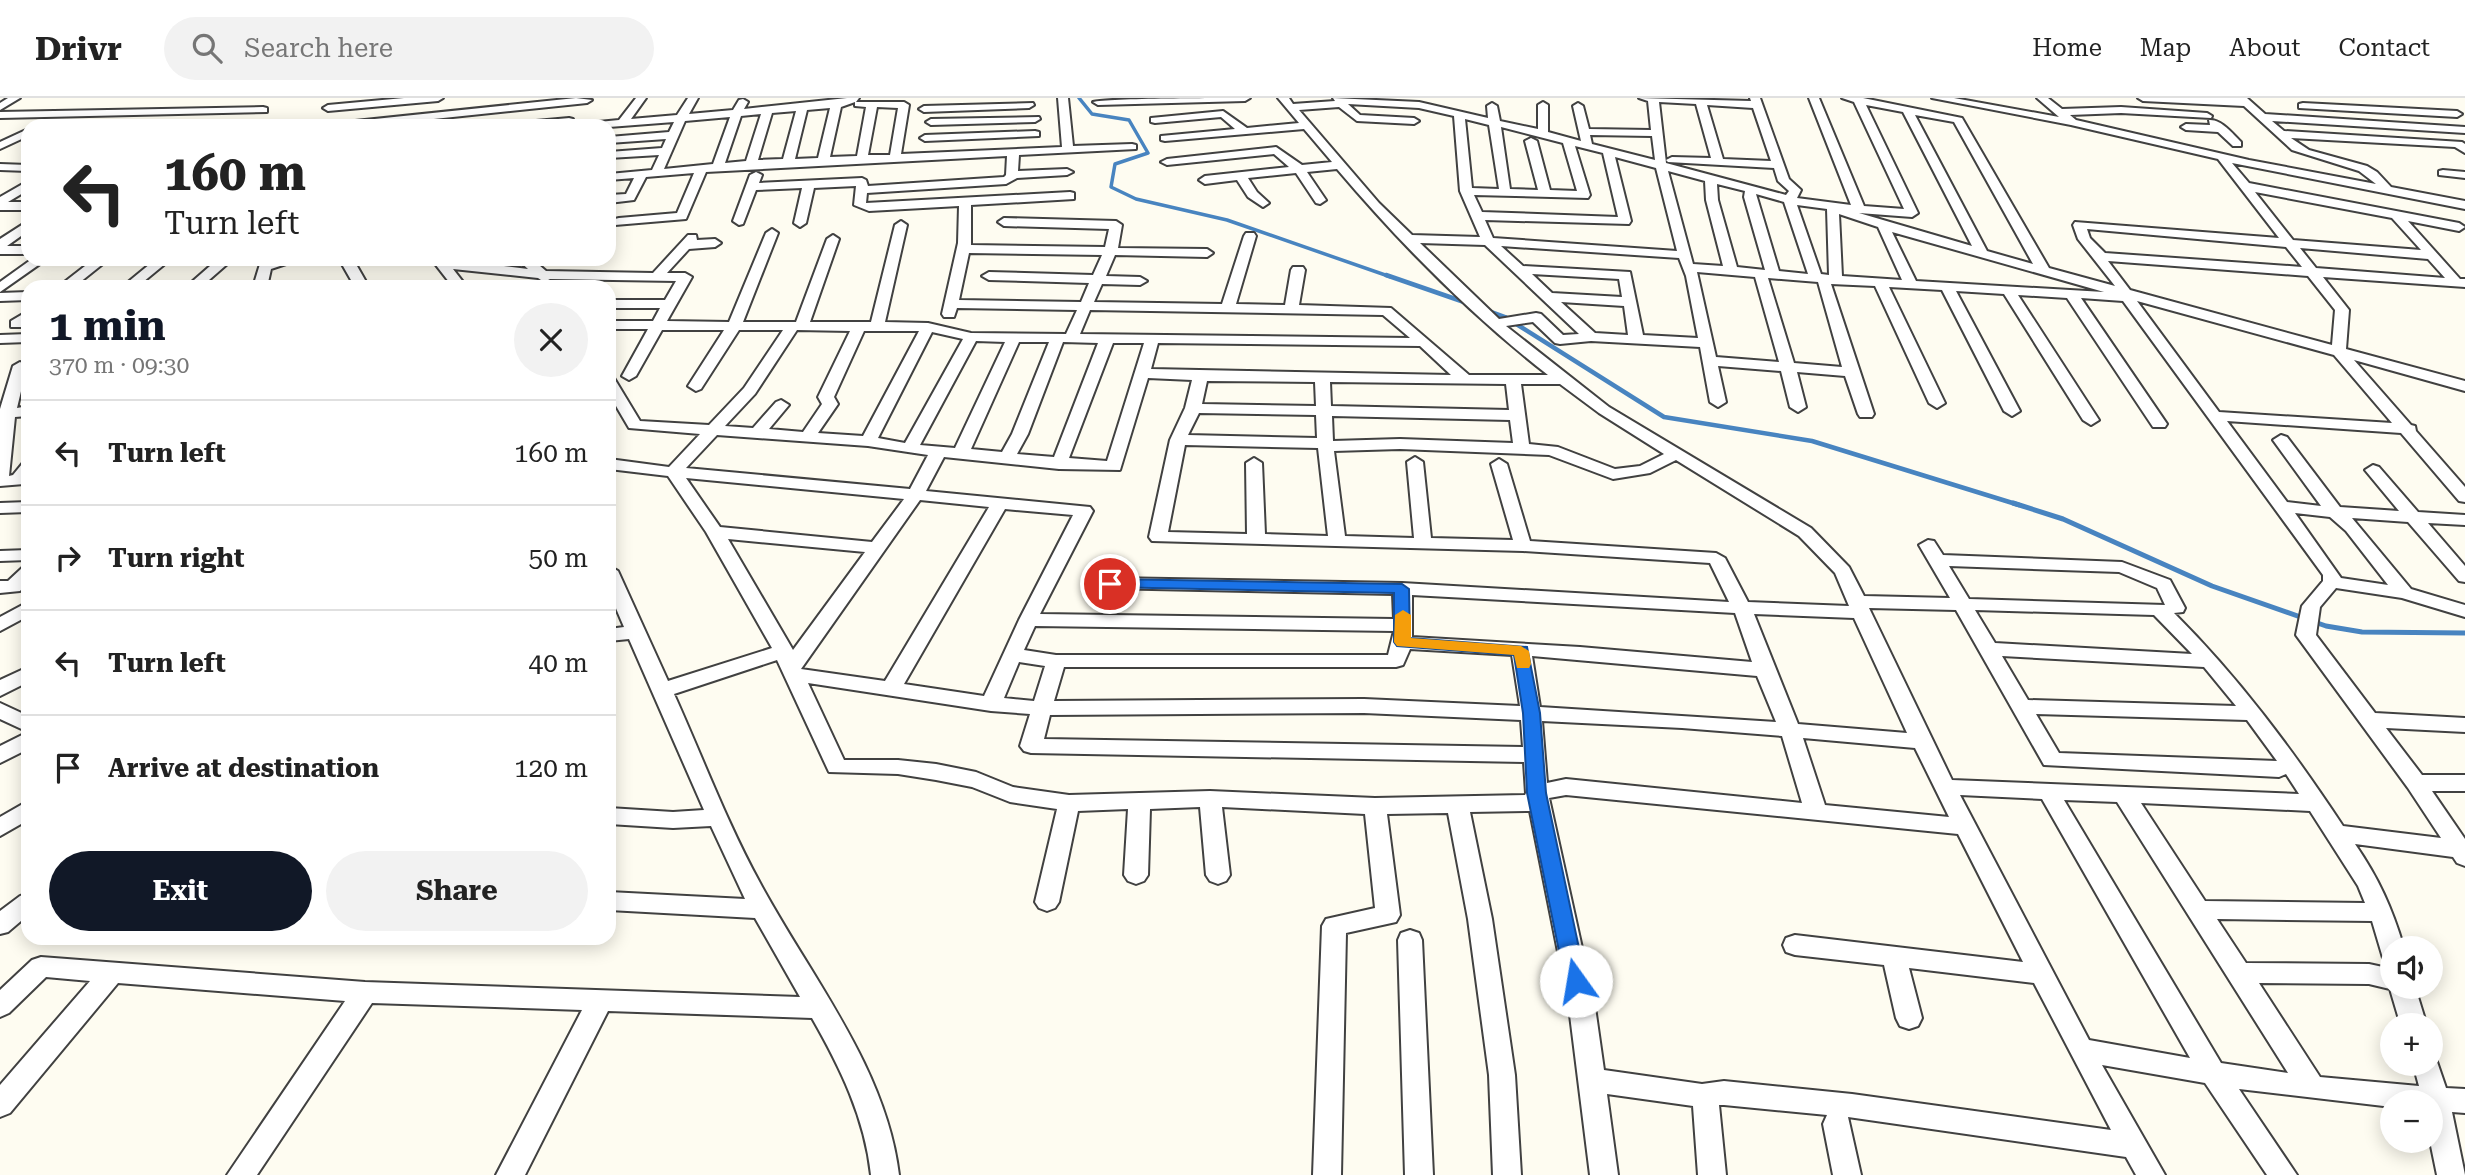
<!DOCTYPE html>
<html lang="en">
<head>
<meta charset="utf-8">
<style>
  body { margin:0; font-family:"Roboto Serif",serif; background:#f2f2f2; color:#222; height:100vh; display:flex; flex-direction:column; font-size:26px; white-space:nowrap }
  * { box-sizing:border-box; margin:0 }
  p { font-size:23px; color:#767676 }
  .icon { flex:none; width:38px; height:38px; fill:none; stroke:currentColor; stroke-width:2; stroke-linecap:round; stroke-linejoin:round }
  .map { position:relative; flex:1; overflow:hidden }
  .details { position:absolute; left:21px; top:182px; width:595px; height:665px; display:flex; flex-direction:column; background:#fff; border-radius:21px; box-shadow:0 4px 18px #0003 }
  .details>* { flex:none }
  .top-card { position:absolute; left:21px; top:21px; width:595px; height:147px; border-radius:21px; box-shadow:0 4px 18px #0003; background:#fff; color:#222; overflow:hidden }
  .controls { position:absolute; left:2380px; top:838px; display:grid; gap:14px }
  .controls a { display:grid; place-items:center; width:63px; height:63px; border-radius:50%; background:#fff; box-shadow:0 4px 18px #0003; font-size:35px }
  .pin { position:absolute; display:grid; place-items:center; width:60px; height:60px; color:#fff; margin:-30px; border:4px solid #fff; border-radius:50%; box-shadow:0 2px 7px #0007 }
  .me { position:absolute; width:77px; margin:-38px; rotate:347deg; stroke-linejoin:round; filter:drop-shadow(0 0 5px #0008) }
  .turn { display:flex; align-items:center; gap:24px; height:147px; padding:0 28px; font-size:32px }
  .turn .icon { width:91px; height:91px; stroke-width:2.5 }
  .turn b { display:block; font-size:49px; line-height:60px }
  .round { display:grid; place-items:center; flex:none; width:74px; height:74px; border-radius:37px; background:#f2f2f2 }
  .summary { display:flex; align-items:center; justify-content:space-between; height:119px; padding:0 28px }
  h1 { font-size:42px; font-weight:700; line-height:52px; color:#111827 }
  .cta { display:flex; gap:14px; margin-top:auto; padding:14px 28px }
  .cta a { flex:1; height:80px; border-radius:42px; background:#111827; color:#fff; font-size:28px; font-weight:700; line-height:80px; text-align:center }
  .cta a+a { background:#f2f2f2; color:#222 }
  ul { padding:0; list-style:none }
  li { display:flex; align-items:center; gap:21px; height:105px; padding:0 28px; border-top:2px solid #e0e0e0 }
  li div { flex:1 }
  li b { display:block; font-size:26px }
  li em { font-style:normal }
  header { display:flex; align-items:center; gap:42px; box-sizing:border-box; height:98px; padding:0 35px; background:#fff; border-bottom:2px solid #e0e0e0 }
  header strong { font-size:33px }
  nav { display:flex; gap:38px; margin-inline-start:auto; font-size:24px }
  .search { width:490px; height:63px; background:#f2f2f2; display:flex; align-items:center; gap:18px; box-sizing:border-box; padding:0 24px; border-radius:38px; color:#767676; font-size:26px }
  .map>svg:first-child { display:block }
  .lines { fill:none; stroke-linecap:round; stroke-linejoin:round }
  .stream-far2 { stroke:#4884c0; stroke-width:3.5 }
  .stream-far1 { stroke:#4884c0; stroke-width:4.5 }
  .stream { stroke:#4884c0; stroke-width:5 }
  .minor-casing { stroke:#414141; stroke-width:4 }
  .minor { fill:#fff; fill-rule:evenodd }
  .route { fill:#1a73e8; stroke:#114b97; stroke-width:2 }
  .slow { fill:#f59e0b }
</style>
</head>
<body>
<header>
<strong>Drivr</strong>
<div class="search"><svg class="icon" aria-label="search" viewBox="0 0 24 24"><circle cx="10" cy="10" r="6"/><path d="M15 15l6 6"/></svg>Search here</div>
<nav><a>Home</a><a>Map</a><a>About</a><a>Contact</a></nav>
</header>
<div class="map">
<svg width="2465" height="1077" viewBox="0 0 2465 1077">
  <rect width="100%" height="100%" fill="#fefcf1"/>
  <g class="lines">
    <!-- stream-far2 -->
    <path class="stream-far2" d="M1079,0L1092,16L1129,22L1148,55L1115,66L1111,89L1136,101L1227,122L1391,179"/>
    <!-- stream-far1 -->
    <path class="stream-far1" d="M1386,177L1467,205
      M1486,212L1505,219L1664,319L1812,343L2019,407"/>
    <!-- stream -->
    <path class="stream" d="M2013,405L2063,421L2212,488L2326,528L2362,534L2465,535"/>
    <!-- minor casing -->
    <g class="minor-casing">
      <path id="minor" d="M8,0H20L0,12V5Z
        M404,0H443L438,3L328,13L323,10L328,7Z
        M576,0L592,2L587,5L367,28H331L336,25Z
        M636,0H646L631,21L677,17L688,0H698L689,16L733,12L739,2L743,1L748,4L744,11L847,0H859L856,4H904L909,7L901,56L1062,49L1058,0H1068L1073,48L1132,46L1136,47V51L1019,57L1018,73L1067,71L1073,74L1067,77L1017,80L1006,86L867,95L866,105L1070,94L1074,95V101L971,107V147L1105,149L1109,131L1004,128L998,124L1004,120L1116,123L1122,127L1118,150L1207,151L1213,155L1207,159L1115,157L1106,178L1140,179L1147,183L1140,187L1102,186L1094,204L1222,206L1244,138L1246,135H1254L1256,138L1236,206L1285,207L1291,172L1293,169H1303L1305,172L1299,207L1391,210L1469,277H1548C1472,218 1398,143 1337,71L1307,74L1326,102L1320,106L1316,105L1296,75L1248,80L1257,94L1269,105L1263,109L1248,99L1237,82L1205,86L1199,82L1205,78L1289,69L1274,56L1167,67L1161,64L1167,61L1276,49L1302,67L1332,64L1304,31L1165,43L1161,42V38L1235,31L1221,19L1155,25L1151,24V20L1223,13L1247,30L1299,25L1278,0H1289L1293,6L1335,3L1333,0L1419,4L1488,20L1487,8L1492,5L1497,8L1500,23L1538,31V7L1543,4L1548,7V34L1581,43L1573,8L1578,5L1583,8L1589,31L1651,32L1648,3L1639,0L1751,3L1750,0H1760L1789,81L1801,92L1797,100L1851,107L1809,0H1819L1864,108L1904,111L1854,4L1842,0H1863L1962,20L2049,170L2115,188L2078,141L2073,127L2075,124L2279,140L2218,61L2071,27L1932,0H1954L2059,19L2037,0H2048L2062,11L2121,9L2207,15L2212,18L2211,20L2121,15L2070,17L2076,22L2249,62L2376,86L2359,73L2292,52L2244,8L2143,3L2138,0H2247L2265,16L2465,29V35L2272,23L2284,33L2462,44L2465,46V55L2455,49L2291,40L2309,52L2367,68L2377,74L2391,89L2465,103V111L2232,65L2249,85L2459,125L2465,129L2459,133L2408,123L2460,181H2465V189L2323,179L2349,212L2346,251L2465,283V293L2354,262L2411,327L2415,328L2416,333L2465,389V404L2459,403L2401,335L2227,323L2287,404L2321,408L2273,342L2281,337L2287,339L2340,409L2399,413L2365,372L2373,367L2379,369L2418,414L2465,417V427L2428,425L2465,468V484L2459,483L2408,424L2352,420L2411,491L2465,507V519L2402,500L2336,490L2320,509L2316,537L2375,615L2465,620V634L2386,630L2422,677H2465V693H2432L2465,741V768L2457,765L2453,759L2355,746C2379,781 2392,810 2404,850H2392V863L2383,860L2372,823L2217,821L2246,865L2369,866L2392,871V889H2415L2427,928H2401L2390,891L2369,886L2259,885L2320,979L2419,988L2413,966H2431V956L2435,958L2446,990L2465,991V1015L2452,1014L2465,1077H2437L2430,1043L2431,1004H2392V1009L2239,991L2297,1077H2267L2205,985L2102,967L2165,1077H2136L2126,1059L1848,1019L1861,1077H1833L1823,1026L1827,1017L1724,1007H1719L1726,1077H1698L1693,1008L1607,996L1618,1077H1590L1569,909L1530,713L1470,714L1492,821L1515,977L1521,1077H1493L1489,977L1468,821L1448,715L1387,716L1400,817L1396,824L1346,835L1341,1077H1313L1322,828L1326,821L1375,810L1365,716L1222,709L1230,777L1226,783L1218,786L1210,783L1206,777L1200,709L1150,711L1148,777L1144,783L1136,786L1128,783L1124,777L1128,711L1078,713L1059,804L1055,810L1047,813L1039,810L1035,804L1057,711L1010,704L972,689L936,682L898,676L829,674L777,562L674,596C702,658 727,725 760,785C810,878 886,969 899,1077H871C865,1020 840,969 812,920L608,913L525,1077H496L582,912L372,905L257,1077H227L345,903L118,885L10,1015L0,1019V987L90,883L46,879L9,915L0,919V892L32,862L41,859L365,884L800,899L755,820L609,812V794L745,801L711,728L673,730L609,726V710L673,714L704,712L629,541L609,543V531L624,529L609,494V468L618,473L668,583L772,550L706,434L668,378L609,371V361L669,369L700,336L629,330L609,296V278L614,280L640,323L709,327L744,290L783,232H739L701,291L696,293L688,288L724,232H662L636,278L629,282L622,278L648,231H609V223H653L660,210H609V202H665L676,183L550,181L544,184L538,180L453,171L467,189H453L432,162L445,161L528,171L517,161H532L546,173L653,175L688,137H696L697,142L715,141L721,145L715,149L689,151L667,175H685L692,179L667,223L729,224L766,135L772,131L778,135L743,224H796L827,141L833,137L839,141L810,224H871L895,127L901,123L907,127L885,224L928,225L971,235L1066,236L1077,212L957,210L954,219H944L942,216L958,145L959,108L869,113L854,107L856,88L814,90L806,125L800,129L794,125L802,90L756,92L743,126L739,127L733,123L750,77L756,74L762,77L759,85L862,80L866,82L868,88L1004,79L1006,77L1007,58L706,74L686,121L615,127V121L619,120L677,115L694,75L646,79L634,102L609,105V97L626,96L634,80L609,82V76L652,72L659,57L609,60V54L662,50L666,41L609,45V39L669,34L674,24L609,29L583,28L588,25L619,22ZM855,4V8L866,9L857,58L830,59L841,9ZM1659,4L1696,6L1711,60L1672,59L1666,62L1668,64L1774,70L1778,83L1789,93L1786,97L1666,65ZM1348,6L1419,10L1454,18L1460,93L1480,139L1412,137L1379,105L1299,12L1339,9L1357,23L1414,26L1419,23L1414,20L1360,17ZM1707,7L1753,10L1771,63L1723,61ZM1866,7L1903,14L1972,148L1859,115L1912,119L1918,115ZM877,9L898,10L890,57H868ZM830,10L818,60L795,61L807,12ZM796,13L783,61L758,62L772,15ZM761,16L746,63L725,65L741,18ZM1915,17L1954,24L2033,166L1987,153ZM730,19L713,66L664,71L685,23ZM1465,21L1489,27L1499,91L1472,90ZM1501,29L1563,45L1577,93L1550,92L1537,43L1531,40L1525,43L1538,92L1510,91ZM1590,37L1652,38L1655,62L1592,46ZM1575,48L1603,55L1618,119L1482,114L1474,97L1588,100L1590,97ZM1615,59L1656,70L1677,153L1493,140L1485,122L1629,126L1631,123ZM1668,73L1705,83L1706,102L1723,168L1693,166ZM1717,86L1745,93L1744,99L1765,172L1737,169L1718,102ZM2255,94L2392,120L2421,152L2293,142ZM1756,96L1784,104L1808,176L1779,173ZM1797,107L1827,111L1829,177L1821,176ZM1839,116L1878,129L1902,182L1842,178ZM2087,131L2286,149L2302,169L2105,155L2090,140ZM1892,134L2104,194L1916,183ZM1420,145L1485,147L1579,236L1563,237L1541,216L1536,215L1499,221ZM1501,148L1679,160L1686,178L1698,240L1643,237L1630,174L1523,168ZM2300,150L2428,161L2445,180L2316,170ZM969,155L1102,157L1093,177L989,174L982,178L989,182L1089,185L1081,204L959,202ZM2108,163L2308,178L2335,212L2332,247L2130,192ZM1697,174L1755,179L1779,264L1716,259ZM1532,176L1619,181L1622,199L1552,195ZM1768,180L1818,184L1842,269L1794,265ZM1831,186L1875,188L1929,305L1937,310L1945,305L1889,189L1942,192L2004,313L2012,318L2020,313L1956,193L2004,196L2083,322L2091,327L2099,322L2018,197L2067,200L2153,329H2165L2167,326L2081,200L2123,203L2323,477V483L2302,508L2296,537L2408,690L2441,740L2343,728C2292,651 2239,580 2174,515L2183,514L2185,510L2170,482L2122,464L1943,457L1934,443L1928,442L1919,447L1950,500L1864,498L1849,469L1811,430L1609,309L1506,228L1533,224L1555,245L1560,246L1591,243L1700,249L1710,304L1718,309L1726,304L1718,268L1781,273L1790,309L1798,314L1806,309L1797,274L1845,278L1858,316L1860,319H1872L1874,316ZM2137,203L2334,257L2392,325L2219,314ZM1561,204L1624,208L1628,237L1595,235ZM1090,212L1383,217L1410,240L1080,236ZM797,232L850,233L818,299L822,306L803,334L769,331L789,307L781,302L776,304L753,330L725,328L755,296ZM864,233H919L863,338L818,335L838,306L834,299ZM932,234L963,241L905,345L878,340ZM976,243L1005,244L955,350L920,347ZM1019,244H1049L1012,336L1002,354L971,351ZM1063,244L1098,245L1054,359L1017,356L1028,336ZM1113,245H1144L1107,363L1069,360ZM1158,245L1420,248L1451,277L1151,271ZM1148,280L1192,282L1185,310L1170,342L1149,439L1152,443L1523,453L1710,465L1729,504L1402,485L1110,480L1104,482L1101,486L1104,490L1393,496L1394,521L1040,516L1093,413L1090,409L926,393L944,359L1059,371L1120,372ZM1207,283L1315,284L1316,308L1202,306ZM1330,284L1506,286L1509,312L1331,308ZM1521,286H1560L1599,315L1664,356L1640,368L1615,371L1558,349L1529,346ZM1199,315L1316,317L1317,340L1188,337ZM1332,318L1510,322L1513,345L1400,341L1333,343ZM717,337L868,348L928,357L910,391L686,370ZM1185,347L1318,350L1328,438L1265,436L1262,365L1254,360L1246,365L1247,436L1168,434ZM1400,351L1549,357L1613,381L1650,375L1676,362L1799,438L1835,475L1849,508L1748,504L1725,460L1716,455L1530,443L1507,366L1499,361L1491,366L1513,442L1431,440L1423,364L1415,359L1407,364L1414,440L1345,438L1334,353ZM686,380L904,401L872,444L720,429ZM920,402L989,409L885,583L801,571ZM1005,411L1073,417L1019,522L984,598L904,586ZM2295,415L2330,419L2346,433L2388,487L2341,480ZM728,441L865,454L793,552ZM1949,468L2119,474L2157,490L2165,507L1969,501ZM1412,497L1735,515L1752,564L1580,549L1412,539ZM1869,510L1956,512L2044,667L2279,679L2286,676L2299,696L1952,682ZM1975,512L2154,517L2192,556L1995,545ZM1754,516L1854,520L1907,635L1798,626ZM1035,528L1394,533L1388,557H1056L1024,552ZM1410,551L1512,557L1520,608L1364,601L1054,603L1064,569H1396L1403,567ZM1532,558L1757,578L1776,624L1540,609ZM2002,558L2204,569L2236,608L2028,602ZM1019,564L1045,568L1034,603L1004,600ZM808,585L991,613L1030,616L1020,648L1024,653L1031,655L1524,664L1526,695L1525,697L1375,700L1210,693L1069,697L1013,689L976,674L936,666L898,662H844ZM1364,615L1521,622L1523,649L1044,641L1050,617ZM2036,616L2247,622L2277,663L2059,655ZM1542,623L1682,630L1782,638L1802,705L1566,681L1547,685ZM1803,640L1915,650L1949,719L1825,707ZM1566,697L1958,736L2023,864L1795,837L1786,840L1783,847L1786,854L1795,857L1884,867L1896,920L1900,928L1909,931L1918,928L1922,920L1909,870L2034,885L2111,1032L1852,996L1724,983L1702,986L1604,972L1595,909L1549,700ZM1960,697L2042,701L2190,960L2089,942ZM2064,702L2117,704L2288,975L2221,965ZM2141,705L2310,713L2358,788L2365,805L2205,803Z
        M1250,0L1245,3L1098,7L1093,4C1107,0 1225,0 1250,0Z
        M1033,5L1034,7L1029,10L924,14L919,11L924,8Z
        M2303,5L2457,13L2462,16L2457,19L2299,10V6Z
        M263,9L267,10V14L0,20V14Z
        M1039,19L1040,21L1035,24L931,27L926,24L931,21Z
        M569,20L573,21V25L509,28L514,25Z
        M2209,22C2221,21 2232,35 2241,44V48H2233L2218,34L2186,32L2181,29L2186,26L2210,27Z
        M28,31V38L0,51V44Z
        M1035,33L1039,34V38L925,43L920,40L925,37Z
        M0,66L28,67V73L0,72Z
        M2443,72L2465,74V80L2439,77V73Z
        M28,83V92L8,104H28V112H0V99Z
        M28,123V133L7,148H28V156H0V141Z
        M32,161H47L0,194V184Z
        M94,161H109L74,189H58Z
        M156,161H171L137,189H122Z
        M218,161H233L201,189H186Z
        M279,161H301L271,171L267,189H253L260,166Z
        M339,161H353L369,189H355Z
        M28,194V202L0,203V195Z
        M28,213V224L21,229H11V223Z
        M28,236V244L0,245V237Z
        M20,264L27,268L17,310L28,308V318L15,319L9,378L13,377L22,366L28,364V380L24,386L0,388V311L13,268Z
        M28,404V414L0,415V405Z
        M28,452V462L0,463V453Z
        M28,469V484L20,493L0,495V483H8L22,470Z
        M28,504V518L0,533V519Z
        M28,569V584L0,598V582Z
        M0,605L28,618V651L0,665V648L28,634L0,621Z
        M28,703V722L0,738V719Z
        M28,795V817L8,834L0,836V813L20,798Z
        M1410,832L1419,835L1422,842L1433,1077H1405L1398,842L1401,835Z"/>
    </g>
    <!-- minor -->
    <use href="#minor" class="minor"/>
  </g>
  <!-- route -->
  <path class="route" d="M1110,481L1402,486L1409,491L1410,540L1527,549L1540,615L1546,695L1586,883L1583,889L1576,891L1568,889L1565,883L1527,695L1523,615L1514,557L1397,548L1394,544V495L1105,489L1103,486Z"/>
  <!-- slow -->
  <path class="slow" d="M1403,512L1411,517V540L1521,548L1529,553L1531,566L1529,570H1517L1514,557L1397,548L1394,544L1395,517Z"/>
</svg>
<div class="controls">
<a><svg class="icon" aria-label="sound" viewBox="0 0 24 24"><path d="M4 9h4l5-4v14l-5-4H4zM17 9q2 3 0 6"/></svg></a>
<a>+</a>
<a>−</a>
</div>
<div class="pin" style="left:1110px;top:486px;background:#d93025"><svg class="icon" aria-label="arrive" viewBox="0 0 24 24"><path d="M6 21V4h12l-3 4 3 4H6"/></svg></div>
<svg class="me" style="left:1576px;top:883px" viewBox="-20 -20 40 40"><circle r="19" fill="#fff"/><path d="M0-13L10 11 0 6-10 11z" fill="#1a73e8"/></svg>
<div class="top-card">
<div class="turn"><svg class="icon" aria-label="left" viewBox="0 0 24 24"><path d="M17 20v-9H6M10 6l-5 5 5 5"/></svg><div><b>160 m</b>Turn left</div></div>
</div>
<section class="details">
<div class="summary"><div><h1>1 min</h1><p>370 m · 09:30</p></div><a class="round"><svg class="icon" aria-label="close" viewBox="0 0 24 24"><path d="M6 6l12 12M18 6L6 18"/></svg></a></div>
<ul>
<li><svg class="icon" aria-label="left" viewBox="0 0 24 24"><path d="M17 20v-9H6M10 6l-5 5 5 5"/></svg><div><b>Turn left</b></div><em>160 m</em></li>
<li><svg class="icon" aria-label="right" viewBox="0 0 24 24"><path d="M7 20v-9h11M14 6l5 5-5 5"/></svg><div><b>Turn right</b></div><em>50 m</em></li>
<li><svg class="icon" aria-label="left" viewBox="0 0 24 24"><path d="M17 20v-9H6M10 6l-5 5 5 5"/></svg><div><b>Turn left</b></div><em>40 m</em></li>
<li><svg class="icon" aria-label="arrive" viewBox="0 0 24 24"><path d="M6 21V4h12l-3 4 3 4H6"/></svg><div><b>Arrive at destination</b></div><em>120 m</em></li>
</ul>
<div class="cta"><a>Exit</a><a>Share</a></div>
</section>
</div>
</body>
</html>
